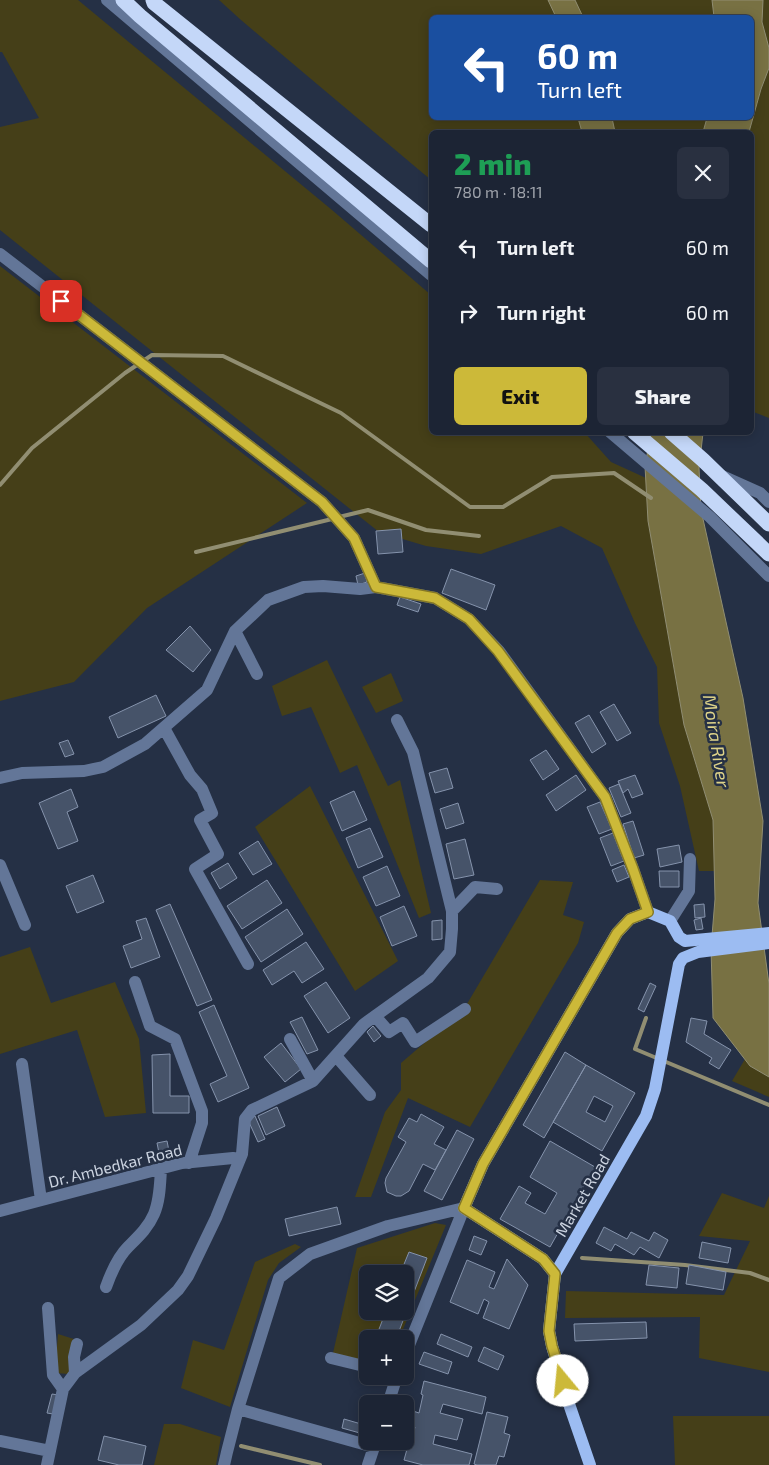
<!DOCTYPE html>
<html lang="en">
<head>
<meta charset="utf-8">
<style>
  body { margin:0; font-family:"Exo 2",sans-serif; background:#293040; color:#f1f3f6; height:100vh; display:flex; flex-direction:column; font-size:19px; white-space:nowrap }
  * { box-sizing:border-box; margin:0 }
  p { font-size:16px; color:#a0a4ac }
  .icon { flex:none; width:28px; height:28px; fill:none; stroke:currentColor; stroke-width:2; stroke-linecap:round; stroke-linejoin:round }
  .map { position:relative; flex:1; overflow:hidden }
  .drawer { position:absolute; left:429px; top:130px; width:325px; height:305px; display:flex; flex-direction:column; background:#1c2434; border-radius:8px; box-shadow:0 2px 12px #0003,0 0 0 1px #3a414f }
  .drawer>* { flex:none }
  .hud { position:absolute; left:429px; top:15px; width:325px; height:105px; border-radius:8px; box-shadow:0 2px 12px #0003,0 0 0 1px #3a414f; background:#1a4fa0; color:#fff; overflow:hidden }
  .buttons { position:absolute; left:359px; top:1265px; display:grid; gap:10px }
  .buttons a { display:grid; place-items:center; width:55px; height:55px; border-radius:8px; background:#1c2434; box-shadow:0 2px 12px #0003,0 0 0 1px #3a414f; font-size:25px }
  .pin { position:absolute; display:grid; place-items:center; width:42px; height:42px; color:#fff; margin:-21px; border-radius:10px; box-shadow:0 2px 8px #0006 }
  .me { position:absolute; width:55px; margin:-28px; rotate:343deg; stroke-linejoin:round; filter:drop-shadow(0 0 4px #0008) }
  .turn { display:flex; align-items:center; gap:18px; height:105px; padding:0 25px; font-size:22px }
  .turn .icon { width:65px; height:65px; stroke-width:2.5 }
  .turn b { display:block; font-size:35px; line-height:42px }
  .round { display:grid; place-items:center; flex:none; width:52px; height:52px; border-radius:8px; background:#293040 }
  .overview { display:flex; align-items:center; justify-content:space-between; height:85px; padding:0 25px }
  h1 { font-size:30px; font-weight:800; line-height:38px; color:#1e9e55 }
  .cta { display:flex; gap:10px; margin-top:auto; padding:10px 25px }
  .cta a { flex:1; height:58px; border-radius:8px; background:#ccb939; color:#111; font-size:20px; font-weight:800; line-height:58px; text-align:center }
  .cta a+a { background:#293040; color:#f1f3f6 }
  ul { padding:0; list-style:none }
  li { display:flex; align-items:center; gap:15px; height:65px; padding:0 25px }
  li div { flex:1 }
  li b { display:block; font-size:19px }
  li em { font-style:normal }
  .map>svg:first-child { display:block }
  .green { fill:#453f18; fill-rule:evenodd }
  .water { fill:#787143; stroke:#918e72 }
  .lines { fill:none; stroke-linecap:round; stroke-linejoin:round }
  .stream { stroke:#918e72; stroke-width:4 }
  .building { fill:#465369; stroke:#8593ac; fill-rule:evenodd }
  .minor { stroke:#637698; stroke-width:12 }
  .major { stroke:#9cbcf2; stroke-width:12 }
  .highway { stroke:#c4d7f8; stroke-width:15 }
  .route-casing { stroke:#857825; stroke-width:12 }
  .route { stroke:#ccb939; stroke-width:9 }
  .labels { text-anchor:middle; dominant-baseline:central; stroke-width:5; stroke-linejoin:round; paint-order:stroke }
  .street-label { font-size:16px; fill:#cbd3e0; stroke:#253045 }
  .water-label { font-size:18px; font-style:italic; fill:#ded389; stroke:#253045 }
</style>
</head>
<body>
<div class="map">
<svg width="769" height="1465" viewBox="0 0 769 1465">
  <rect width="100%" height="100%" fill="#253045"/>
  <!-- green -->
  <path class="green" d="M0,0H78L332,210L431,295V432L585,433L611,462L646,478L648,521L684,725L713,820L715,871H699L680,786L659,723L657,667L635,623L602,548L561,526L481,554L426,546L379,532L0,230V127L39,118L2,52H0Z
    M219,0H712L714,17L431,18V118H707L703,132H431V180L241,20Z
    M763,0H769V48L762,22Z
    M769,68V418L751,411V132H749L761,89Z
    M0,266L307,503L147,608L74,682L0,701Z
    M327,660L388,786L400,780L431,913L419,918L357,765L340,773L311,707L282,716L272,686Z
    M391,673L403,701L376,713L362,687Z
    M310,786L398,961L355,991L255,827Z
    M540,880L573,882L563,915L584,922L578,943L470,1127L408,1098L371,1197H355L385,1112L401,1090V1063L464,1009Z
    M30,947L51,1003L115,982L139,1039L146,1113L105,1117L77,1030L0,1054V957Z
    M745,1059L750,1066L769,1077V1097L732,1081Z
    M722,1193L764,1208L769,1196V1372L699,1358L700,1317L565,1318L566,1291L724,1295L750,1241L699,1236Z
    M435,1223L446,1225L399,1339H368L367,1363L333,1353L357,1248ZM368,1274H405V1311H368Z
    M295,1244L301,1247L279,1263L268,1280L230,1407L181,1388L193,1340L224,1350L255,1262Z
    M58,1334L77,1340L69,1374L55,1373Z
    M673,1416H769V1465H675Z
    M164,1424H180L221,1437L216,1465H154Z"/>
  <!-- water -->
  <path class="water" d="M548,0H575L583,17H556Z
    M712,0H763L762,22L769,48V68L761,89L749,132H703L707,118H751V18L714,17Z
    M578,118H612L615,132H582Z
    M651,433H703L699,468L701,510L743,698L763,821L758,903L769,984V1077L750,1066L713,1018L711,948L715,899L713,820L684,725L648,521L645,466Z"/>
  <g class="lines">
    <!-- stream -->
    <path class="stream" d="M0,485L32,448L125,373L152,355L223,356L341,413L470,507H503L552,477L614,473L651,498
      M339,517L368,510L426,530L479,536
      M196,552L332,519
      M646,1018L635,1049L769,1105
      M582,1258L685,1265L750,1273L769,1280
      M241,1446L320,1465"/>
  </g>
  <!-- building -->
  <path class="building" d="M401,529L403,552L378,554L376,531Z
    M451,569L495,585L486,610L442,593Z
    M365,573L367,582L358,585L356,576Z
    M400,597L421,604L418,612L397,605Z
    M190,626L211,650L193,672L166,650Z
    M156,695L166,716L118,738L109,717Z
    M614,704L631,733L617,741L600,712Z
    M589,715L606,744L592,753L575,723Z
    M68,740L74,754L65,757L59,743Z
    M546,750L559,769L543,780L530,760Z
    M447,768L453,788L435,793L429,773Z
    M576,775L586,790L556,811L546,795Z
    M635,775L643,794L632,798L628,789L623,793L618,781Z
    M619,784L631,813L621,817L609,788Z
    M71,789L78,807L67,812L78,841L58,849L39,803Z
    M354,791L367,820L342,831L330,802Z
    M600,802L612,829L599,834L587,807Z
    M458,803L464,823L446,829L440,809Z
    M633,821L644,855L634,858L623,824Z
    M370,828L383,857L358,868L346,838Z
    M613,833L624,861L611,866L600,838Z
    M465,839L474,875L454,879L446,844Z
    M258,841L272,864L253,875L239,853Z
    M679,845L682,862L660,867L657,849Z
    M228,863L237,878L220,889L211,873Z
    M624,865L629,877L617,882L612,870Z
    M387,866L400,896L376,906L363,877Z
    M659,871H679V887H660Z
    M93,875L104,902L77,913L66,886Z
    M267,880L282,903L242,929L227,906Z
    M170,904L212,1000L197,1006L156,910Z
    M704,904L705,917L695,918L694,905Z
    M404,906L417,936L392,946L380,917Z
    M287,909L303,934L261,962L245,937Z
    M146,918L160,957L131,968L123,946L142,939L136,921Z
    M701,918L703,929L696,930L694,920Z
    M442,920V939L432,940V921Z
    M306,942L324,969L302,983L294,971L272,985L263,970Z
    M326,982L350,1018L328,1033L304,996Z
    M650,983L656,986L644,1012L638,1009Z
    M214,1005L249,1088L218,1102L210,1084L227,1076L199,1012Z
    M302,1017L318,1050L307,1054L290,1022Z
    M691,1018L707,1021L704,1034L731,1050L719,1069L709,1063L712,1058L686,1042Z
    M373,1026L381,1036L374,1042L367,1032Z
    M281,1043L301,1069L285,1082L264,1057Z
    M565,1052L586,1065L544,1138L523,1125Z
    M170,1054V1096H189V1113H153L152,1055Z
    M586,1065L635,1093L602,1151L553,1122ZM594,1096L613,1106L605,1122L586,1112Z
    M277,1107L285,1126L266,1135L258,1116Z
    M421,1114L444,1127L434,1144L446,1150L435,1170L423,1164L409,1191L401,1196H396L387,1192L385,1183L386,1178L406,1142L398,1137L409,1118L417,1122Z
    M255,1116L265,1139L258,1142L248,1120Z
    M457,1130L474,1139L442,1200L424,1191Z
    M167,1141L171,1161L161,1163L157,1143Z
    M550,1141L595,1167L550,1247L500,1219L519,1186L531,1193L525,1203L545,1214L557,1193L530,1177Z
    M337,1207L341,1224L289,1236L285,1219Z
    M604,1227L627,1239L631,1232L649,1241L654,1232L668,1240L659,1258L640,1247L634,1255L615,1244L611,1251L596,1243Z
    M474,1236L487,1241L481,1255L469,1250Z
    M702,1242L731,1248L728,1263L699,1258Z
    M409,1252L427,1258L396,1339H380L376,1337L386,1311H405V1274H400Z
    M507,1259L528,1285L509,1329L483,1318L489,1302L484,1299L478,1314L450,1302L467,1260L495,1272L489,1287L494,1289Z
    M649,1265L679,1268L677,1288L646,1285Z
    M689,1265L726,1272L723,1290L686,1284Z
    M646,1322L647,1338L575,1341L574,1324Z
    M441,1334L472,1347L468,1357L437,1344Z
    M484,1347L504,1356L498,1370L478,1361Z
    M424,1352L452,1362L448,1374L419,1364Z
    M424,1381L486,1397L482,1414L443,1404L440,1413L463,1419L457,1440L435,1435L433,1444L472,1454L469,1465H423L404,1460L409,1442H411L415,1427L409,1426L413,1411L419,1413L423,1395L421,1394Z
    M52,1394L58,1395L53,1414L47,1413Z
    M487,1412L508,1417L504,1433L510,1435L504,1457L499,1456L496,1465H477L474,1464Z
    M344,1419L368,1426L367,1435L342,1428Z
    M104,1436L146,1446L142,1465H119L98,1460Z"/>
  <g class="lines">
    <!-- minor -->
    <path class="minor" d="M107,0L431,275
      M0,254L322,502L354,538L376,587
      M610,432L710,517L769,576
      M722,476L760,493L769,502
      M235,631L257,674
      M164,728L190,775L202,789L212,813L200,820L218,854L195,869L248,964
      M0,778L22,773L84,771L103,767L145,744L207,690L235,631L268,600L304,587L323,586L360,589L376,587L435,598L469,619L499,651L605,797L633,869L648,912
      M0,865L25,925
      M452,911L475,887L497,889
      M670,921L689,891L690,859
      M135,982L150,1026L175,1039L202,1111V1123L189,1163
      M375,1016L389,1032L403,1023L415,1042L465,1009
      M290,1039L313,1081
      M336,1056L370,1095
      M22,1064L41,1200
      M0,1211L182,1163L233,1158L239,1159
      M106,1287C111,1273 117,1258 128,1247C138,1237 148,1228 154,1214C160,1200 160,1184 161,1169
      M48,1308L53,1375L63,1389
      M405,1355L464,1208
      M331,1358L368,1367
      M75,1373L74,1357L77,1344
      M388,1404L397,1376
      M238,1409L279,1278L310,1254L388,1226L464,1208
      M0,1441L50,1451
      M47,1465L63,1389L75,1373L141,1325L178,1290L188,1276L216,1218L242,1154L245,1119L252,1110L313,1081L364,1024L428,978L450,952L452,929V911L413,752L397,720
      M224,1465L227,1452L238,1409L374,1447
      M368,1465L376,1441"/>
    <!-- major -->
    <path class="major" d="M555,1274L543,1259L464,1208L483,1164L617,933L630,919L648,912L670,921L679,937L685,941L769,933
      M590,1465L569,1404L552,1346L549,1331L555,1274L646,1116L655,1089L679,964L683,958L698,952L769,943"/>
    <!-- highway -->
    <path class="highway" d="M123,0L140,16L431,261
      M153,0L154,3L431,225
      M634,432L702,490L769,554
      M671,432L703,460L769,524"/>
  </g>
  <g class="lines">
    <!-- route casing -->
    <g class="route-casing">
      <path id="route" d="M61,301L322,502L354,538L376,587L435,598L469,619L498,651L605,797L633,869L648,912L630,919L617,933L483,1164L464,1208L543,1259L555,1274L549,1331L552,1346L563,1381"/>
    </g>
    <!-- route -->
    <use href="#route" class="route"/>
  </g>
  <g class="labels">
    <!-- street labels -->
    <g class="street-label">
      <text transform="translate(115 1165) rotate(-14)">Dr. Ambedkar Road</text>
      <text transform="translate(582 1195) rotate(-60)">Market Road</text>
    </g>
    <!-- water labels -->
    <g class="water-label">
      <text transform="translate(717 741) rotate(81)">Moira River</text>
    </g>
  </g>
</svg>
<div class="buttons">
<a><svg class="icon" aria-label="layers" viewBox="0 0 24 24"><path d="M12 4l9 5-9 5-9-5zM3 14l9 5 9-5"/></svg></a>
<a>+</a>
<a>−</a>
</div>
<div class="pin" style="left:61px;top:301px;background:#d93025"><svg class="icon" aria-label="arrive" viewBox="0 0 24 24"><path d="M6 21V4h12l-3 4 3 4H6"/></svg></div>
<svg class="me" style="left:563px;top:1381px" viewBox="-20 -20 40 40"><circle r="19" fill="#fff"/><path d="M0-13L10 11 0 6-10 11z" fill="#ccb939"/></svg>
<div class="hud">
<div class="turn"><svg class="icon" aria-label="left" viewBox="0 0 24 24"><path d="M17 20v-9H6M10 6l-5 5 5 5"/></svg><div><b>60 m</b>Turn left</div></div>
</div>
<section class="drawer">
<div class="overview"><div><h1>2 min</h1><p>780 m · 18:11</p></div><a class="round"><svg class="icon" aria-label="close" viewBox="0 0 24 24"><path d="M6 6l12 12M18 6L6 18"/></svg></a></div>
<ul>
<li><svg class="icon" aria-label="left" viewBox="0 0 24 24"><path d="M17 20v-9H6M10 6l-5 5 5 5"/></svg><div><b>Turn left</b></div><em>60 m</em></li>
<li><svg class="icon" aria-label="right" viewBox="0 0 24 24"><path d="M7 20v-9h11M14 6l5 5-5 5"/></svg><div><b>Turn right</b></div><em>60 m</em></li>
</ul>
<div class="cta"><a>Exit</a><a>Share</a></div>
</section>
</div>
</body>
</html>
